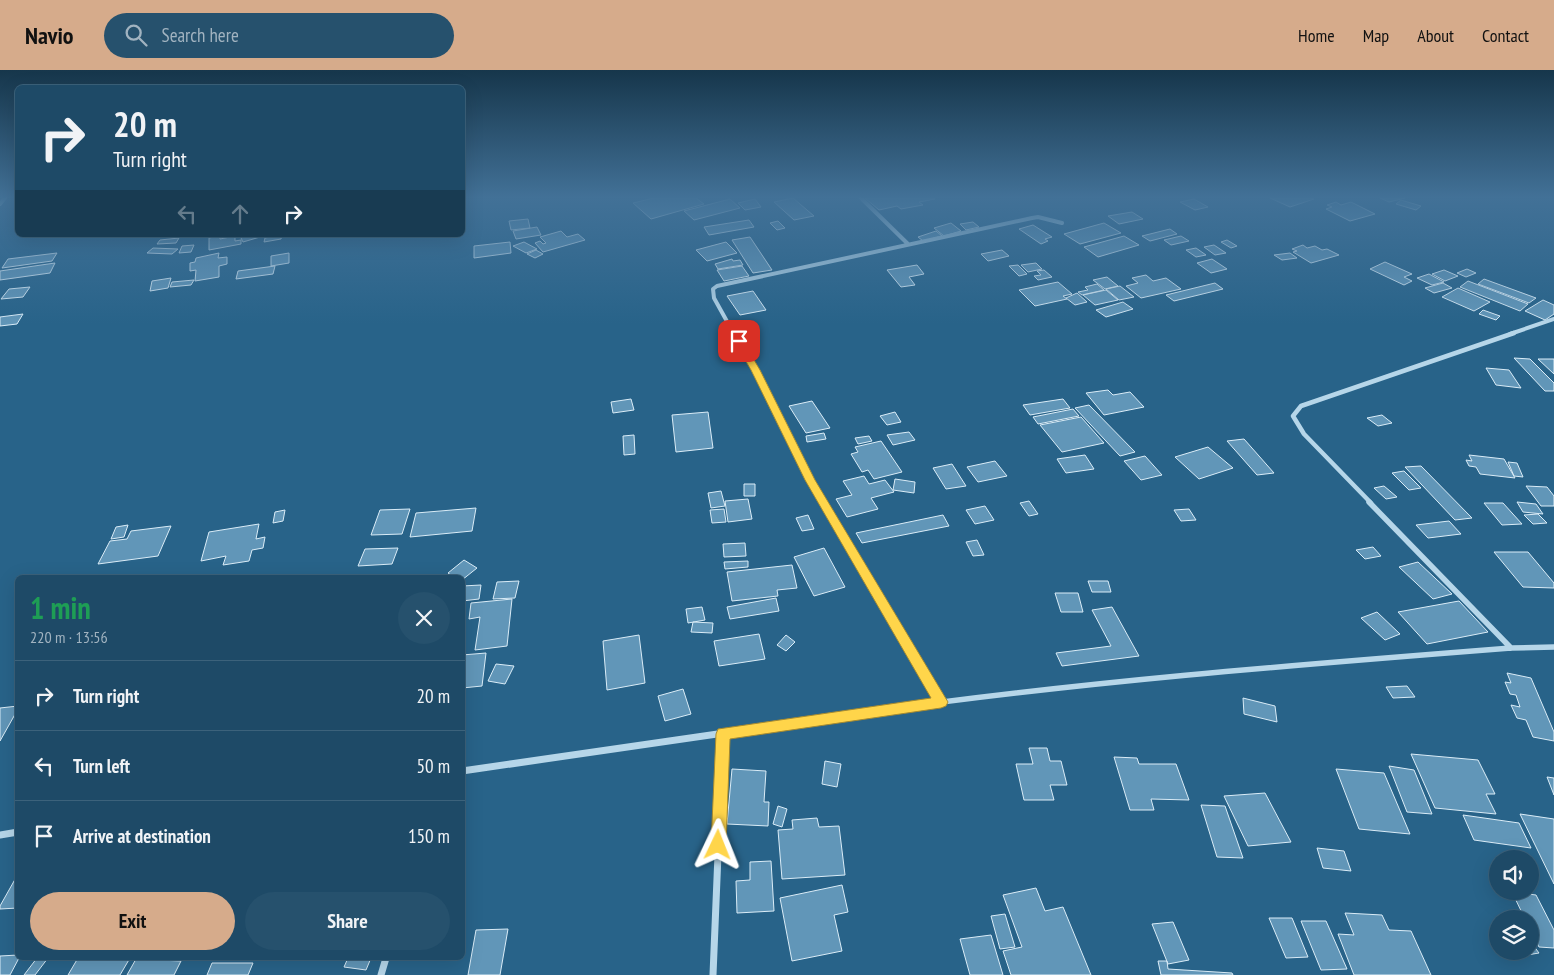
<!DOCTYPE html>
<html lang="en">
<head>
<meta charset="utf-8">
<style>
  body { margin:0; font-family:"PT Sans Narrow",sans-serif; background:#26516d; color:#f1f3f6; height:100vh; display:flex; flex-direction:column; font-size:19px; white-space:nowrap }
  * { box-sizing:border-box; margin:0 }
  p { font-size:16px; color:#a1b3c0 }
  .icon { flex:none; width:28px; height:28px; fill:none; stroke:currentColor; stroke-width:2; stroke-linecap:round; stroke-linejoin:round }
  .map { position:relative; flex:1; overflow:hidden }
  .side { position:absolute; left:15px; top:505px; width:450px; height:385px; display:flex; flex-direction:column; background:#1e4a67; border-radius:8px; box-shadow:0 5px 20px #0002,0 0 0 1px #3c627b }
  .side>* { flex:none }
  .hud { position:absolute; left:15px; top:15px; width:450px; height:152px; border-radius:8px; box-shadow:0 5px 20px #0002,0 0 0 1px #3c627b; background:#1e4a67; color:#f1f3f6; overflow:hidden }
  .controls { position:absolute; left:1489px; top:780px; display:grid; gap:10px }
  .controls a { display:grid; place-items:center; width:50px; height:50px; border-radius:50%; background:#1e4a67; box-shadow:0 5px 20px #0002,0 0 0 1px #3c627b; font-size:25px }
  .pin { position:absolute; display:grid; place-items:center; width:42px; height:42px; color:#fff; margin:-21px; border-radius:10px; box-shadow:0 2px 8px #0006 }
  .me { position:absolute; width:55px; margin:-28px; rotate:2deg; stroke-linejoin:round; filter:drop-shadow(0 0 4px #0008) }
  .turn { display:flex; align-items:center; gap:18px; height:105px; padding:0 15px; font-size:22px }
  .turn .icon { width:65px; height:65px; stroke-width:2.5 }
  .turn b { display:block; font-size:35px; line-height:42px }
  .lanes { display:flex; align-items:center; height:48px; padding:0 15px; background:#0003; justify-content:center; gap:25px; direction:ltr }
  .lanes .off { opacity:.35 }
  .round { display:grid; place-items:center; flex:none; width:52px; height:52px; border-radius:26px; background:#26516d }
  .overview { display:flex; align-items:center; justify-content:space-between; height:85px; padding:0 15px }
  h1 { font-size:30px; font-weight:700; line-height:38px; color:#1e9e55 }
  .action { display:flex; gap:10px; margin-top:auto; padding:10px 15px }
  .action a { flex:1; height:58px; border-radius:30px; background:#d6ab8b; color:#111; font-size:20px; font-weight:700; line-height:58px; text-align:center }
  .action a+a { background:#26516d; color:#f1f3f6 }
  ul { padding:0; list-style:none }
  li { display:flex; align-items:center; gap:15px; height:70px; padding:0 15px; border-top:1px solid #3c627b }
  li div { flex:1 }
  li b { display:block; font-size:19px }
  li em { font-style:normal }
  header { display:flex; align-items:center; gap:30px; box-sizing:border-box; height:70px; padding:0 25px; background:#d6ab8b; color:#111 }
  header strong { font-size:24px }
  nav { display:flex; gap:28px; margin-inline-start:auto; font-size:18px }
  .search { width:350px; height:45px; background:#26516d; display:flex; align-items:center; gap:12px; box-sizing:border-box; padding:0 18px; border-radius:28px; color:#a1b3c0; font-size:19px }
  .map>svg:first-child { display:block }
  .building { fill:#6196b8; stroke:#daecf7 }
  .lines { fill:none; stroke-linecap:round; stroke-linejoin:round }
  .street-far3 { stroke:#b6d6e9; stroke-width:4 }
  .street-far2 { stroke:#b6d6e9; stroke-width:4.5 }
  .street-far1 { stroke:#b6d6e9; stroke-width:5.5 }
  .street { stroke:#b6d6e9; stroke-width:7 }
  .route { fill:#ffd54a; stroke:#a68a30 }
</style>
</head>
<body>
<header>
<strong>Navio</strong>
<div class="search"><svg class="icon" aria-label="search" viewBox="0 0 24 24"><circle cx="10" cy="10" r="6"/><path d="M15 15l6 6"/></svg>Search here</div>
<nav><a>Home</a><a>Map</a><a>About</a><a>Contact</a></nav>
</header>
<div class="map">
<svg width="1554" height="905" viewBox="0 0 1554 905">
  <rect width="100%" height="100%" fill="#286389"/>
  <!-- building -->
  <path class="building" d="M654,128H696L704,134L651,149L633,133Z
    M793,128L814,146L794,150L774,132Z
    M865,128H934L935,129L919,132L923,135L901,139L897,136L879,140Z
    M1270,128H1311L1314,129L1290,137Z
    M1380,128H1405L1389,132Z
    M730,129L740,138L694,150L684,141Z
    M755,129L761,137L745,140L738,133Z
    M1194,129L1208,137L1195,140L1180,132Z
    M1401,130L1421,136L1416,140L1396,134Z
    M1336,132L1341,135L1351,132L1375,144L1350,151L1326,139L1332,137L1327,135Z
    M1132,142L1143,149L1119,154L1108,146Z
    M528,149L530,158L511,160L509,151Z
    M749,150L754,157L709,165L704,157Z
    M778,151L785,158L777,160L770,153Z
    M973,152L979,157L966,160L960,154Z
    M951,153L961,161L944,166L934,158Z
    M1104,153L1121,163L1080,174L1064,164Z
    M1033,155L1052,167L1045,169L1048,171L1041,174L1019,159Z
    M537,157L541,165L516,169L513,161Z
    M1170,159L1177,164L1150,171L1142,166Z
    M561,161L567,167L578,164L585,170L543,182L535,173L540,171L543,174L546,173L540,167Z
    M936,161L942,166L923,171L918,167Z
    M249,165L250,167L259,165L260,167L243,172L241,168Z
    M282,165L281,169L264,172L265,168Z
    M220,166V169L235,166V171L241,170V174L209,180V168Z
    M1124,166L1139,175L1098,187L1084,177Z
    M1181,166L1189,171L1171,175L1164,170Z
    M750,167L772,200L753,203L732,170Z
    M179,168L176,173L157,174L160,170Z
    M1227,170L1237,176L1231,178L1221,172Z
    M510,172L511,183L474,188V176Z
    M524,172L537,179L526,183L513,176Z
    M726,172L737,183L707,191L696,180Z
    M194,175L191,182L179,183L182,176Z
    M1214,175L1226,183L1215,185L1204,177Z
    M1303,175L1307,178L1315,176L1322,180L1327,179L1339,185L1311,193L1293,182L1297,181L1292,179Z
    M153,178L178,179L172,184L147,183Z
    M1196,178L1206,185L1196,187L1186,180Z
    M536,180L543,184L535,188L527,184Z
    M1002,180L1009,186L988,191L981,184Z
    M57,183L52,191L2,198L8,189Z
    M219,183L218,188L227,187V194L219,196V207L195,211L196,200L190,201V193L195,192L196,188Z
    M289,183V193L271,196V186Z
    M1290,183L1297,188L1282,190L1274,185Z
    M732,189L733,191L740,190L743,195L718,199L715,194Z
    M1212,189L1227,199L1211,203L1197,193Z
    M1385,192L1412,204L1404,207L1412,211L1404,215L1370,199Z
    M55,193L50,203L0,210V201Z
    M1036,193L1042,199L1028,202L1021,195Z
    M917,195L924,204L909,207L915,215L901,217L887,200Z
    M1018,195L1027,204L1019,206L1009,196Z
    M275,196L273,204L236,209L238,201Z
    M742,196L749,206L724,211L717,200Z
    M1467,199L1476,203L1466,207L1457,203Z
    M1044,200L1052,207L1038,210L1034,206L1041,205L1037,201Z
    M1444,200L1458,206L1445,211L1432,204Z
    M1429,204L1444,212L1432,215L1417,208Z
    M1146,205L1153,211L1166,208L1181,219L1141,228L1126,216L1138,213L1132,208Z
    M1107,207L1118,216L1105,219L1093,210Z
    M171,208L168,218L150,221L152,211Z
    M1484,209L1536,228L1529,233L1478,214Z
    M194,210L191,215L170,217L172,212Z
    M1468,211L1528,234L1520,241L1460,217Z
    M1058,212L1072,224L1063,226L1067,229L1035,236L1019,220Z
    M1215,213L1223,219L1174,231L1166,225Z
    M1443,213L1452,218L1434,223L1425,218Z
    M1097,214L1104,220L1082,225L1078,222L1088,220L1085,217Z
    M1120,216L1134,227L1119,230L1106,219Z
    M30,217L23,227L1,229L9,219Z
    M1458,218L1490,232L1474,241L1442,227Z
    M1106,220L1118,230L1095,235L1083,225Z
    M753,221L766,240L740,245L727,226Z
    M1077,223L1087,232L1075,235L1066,228Z
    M1543,230L1554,235V244L1545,250L1525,241Z
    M1123,232L1133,239L1106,247L1096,240Z
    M1483,240L1500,246L1496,250L1479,244Z
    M23,244L17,254L0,256V247Z
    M1514,288L1530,289L1554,313V321H1545Z
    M1538,289H1554V304Z
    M1486,298L1509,300L1521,318L1496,315Z
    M1108,320L1113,325L1130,322L1144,337L1104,345L1086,323Z
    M631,329L634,340L613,343L611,332Z
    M1063,329L1070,338L1030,345L1023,335Z
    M812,331L830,358L806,363L789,336Z
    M1089,335L1135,382L1120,386L1075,338Z
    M1073,339L1079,346L1038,354L1033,347Z
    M708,342L713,378L676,382L672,345Z
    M895,342L901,352L887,355L880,346Z
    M1382,345L1392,353L1378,356L1367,348Z
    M1081,347L1104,373L1062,382L1040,355Z
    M909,362L915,370L893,375L887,365Z
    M824,363L826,369L807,372L806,366Z
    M634,365L635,384L624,385L623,366Z
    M869,366L872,371L858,374L855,368Z
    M1244,369L1274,403L1257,405L1227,371Z
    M881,371L902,402L874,409L868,400L862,402L851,384L858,382L855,377Z
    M1208,377L1233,398L1199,409L1175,387Z
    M1085,385L1094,399L1066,403L1057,389Z
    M1469,385L1504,389L1515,408L1480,404L1476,397L1469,396L1466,390L1472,391Z
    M1145,386L1162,405L1141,410L1124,391Z
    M995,391L1007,406L978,412L967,397Z
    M1508,392L1517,393L1523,407L1514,406Z
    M952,394L966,416L946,419L933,398Z
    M1421,396L1472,448L1455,450L1405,397Z
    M1404,401L1421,418L1409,420L1392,403Z
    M864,406L869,414L885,410L894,422L871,428L878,439L847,447L836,429L852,425L843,411Z
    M895,409L915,412L914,423L893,420Z
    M744,414H755V426H744Z
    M1384,416L1397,427L1386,429L1374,418Z
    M1526,416L1547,417L1554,426V436H1541Z
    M721,421L725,436L711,438L708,423Z
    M748,429L752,449L728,452L725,431Z
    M1029,431L1038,444L1029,446L1020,433Z
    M1517,432L1536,434L1543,444L1523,442Z
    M1484,433H1503L1522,454L1502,455Z
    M985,436L994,450L975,454L966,440Z
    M476,438L472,461L410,467L416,443Z
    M410,439L402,464L371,465L380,440Z
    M724,439L726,452L712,453L710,440Z
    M1189,439L1196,450L1181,451L1174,440Z
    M285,440L283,451L273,453L275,442Z
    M1538,444L1547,453L1533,454L1524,445Z
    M808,445L814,459L802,461L796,448Z
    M943,445L949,456L862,473L856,463Z
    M1449,451L1461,464L1428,468L1416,455Z
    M259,454L256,469L265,467L263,478L252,480L249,491L223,495L226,486L201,491L209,462Z
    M128,455L124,467L111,469L116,457Z
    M171,456L158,486L98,494L110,471L127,469L131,461Z
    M977,470L984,485L973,486L966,472Z
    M745,473L746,486L724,487L723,474Z
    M1373,477L1381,486L1365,489L1356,480Z
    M398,478L392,494L358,496L365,479Z
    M824,478L845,517L814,526L794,487Z
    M1494,482H1528L1554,513V518L1523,517Z
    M464,490L477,498L462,510V508H455L448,503Z
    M748,491V497L725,499L724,492Z
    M1418,492L1452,524L1433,529L1399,497Z
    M792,495L797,518L777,520L778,526L732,531L727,502Z
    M519,511L515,528L493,529L497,512Z
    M1088,511H1108L1111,522H1092Z
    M481,515L479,529L462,531V516Z
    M1055,523H1078L1083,542H1061Z
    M776,528L779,541L730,549L727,537Z
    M512,529L507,576L475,580L480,547L469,549L471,533Z
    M1459,531L1488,562L1427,574L1398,542Z
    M702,537L705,550L688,553L686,539Z
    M1112,537L1139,586L1062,596L1056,583L1111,576L1092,540Z
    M1377,542L1400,564L1385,570L1361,548Z
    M693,552L713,553L712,563L691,562Z
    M759,564L765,589L719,596L714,571Z
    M639,565L645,613L607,620L603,571Z
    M786,565L795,572L786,581L777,575Z
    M486,583L482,616L462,618V585Z
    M496,594L514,596L505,614L488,611Z
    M1507,603L1531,608L1554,662V671L1533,667L1526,650L1517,648L1511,635L1520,637L1516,625L1510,624L1505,612L1511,613Z
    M1407,616L1415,627L1393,628L1386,617Z
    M683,619L691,644L665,651L658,626Z
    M1243,628L1275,636L1277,652L1244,644Z
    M18,636V639L0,671V638Z
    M1029,678H1047L1050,691H1061L1067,715H1050L1054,730H1024L1016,694H1033Z
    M1411,684L1478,690L1495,724H1486L1496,744L1435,738Z
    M1114,687L1137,688L1139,694H1176L1189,730L1151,729L1154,740H1130Z
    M825,691L841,694L837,717L822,714Z
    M1389,696L1414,700L1432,744L1407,742Z
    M732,699L766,701L764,732H769L768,756L727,754Z
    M1336,699L1384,703L1410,764L1359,759Z
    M1547,707L1554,708V725Z
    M1265,723L1291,772L1248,776L1224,726Z
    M1201,735L1225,736L1243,788L1217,787Z
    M778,736L787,739L782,757L773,754Z
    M1520,744L1554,749V814Z
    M1463,745L1519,753L1531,778L1474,770Z
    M817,748L819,757L839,756L845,805L782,809L778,760L793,759L792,750Z
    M1317,778L1344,781L1351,801L1323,798Z
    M771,791L774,841L737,843L736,811L750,810V792Z
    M18,804V838L0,839V836Z
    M842,815L848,842L834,845L842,881L792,891L780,828Z
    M1036,818L1045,841L1063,837L1091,905H1011L1003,881L1022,877L1003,825Z
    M1512,822L1536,825L1554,860V878L1539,877L1530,859V849H1525Z
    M1345,843L1382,845L1389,860L1411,861L1431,905H1354L1338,864L1354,865Z
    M1005,844L1015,877L1000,879L991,846Z
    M1269,848H1292L1308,887L1286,888Z
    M1301,851H1326L1347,899L1321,900Z
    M1173,852L1189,890L1168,894L1152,854Z
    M508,859L500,905H468L476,860Z
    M991,865L1003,905H970L960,869Z
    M1530,871L1539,883L1509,888L1504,881H1530Z
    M18,885L19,888L10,905H0V886Z
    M37,888H48L35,905H24Z
    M78,888H130L120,905H68Z
    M348,888H371L366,900L344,897Z
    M136,889L181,891L174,905H127Z
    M1158,891H1167L1168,899L1232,903L1233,905H1161Z
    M212,893H253L248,905H207Z"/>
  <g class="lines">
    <!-- street-far3 -->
    <path class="street-far3" d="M861,128L908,174
      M0,134L5,128
      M734,264L714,228L713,219L717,216L1032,148L1038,147L1062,153
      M1510,264L1554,249"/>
    <!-- street-far2 -->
    <path class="street-far2" d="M734,263L824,433
      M1371,433L1304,364L1293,346L1301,336L1514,263"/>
    <!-- street-far1 -->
    <path class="street-far1" d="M823,432L941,632
      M1369,432L1511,578
      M861,643C1077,612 1294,595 1511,578L1554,577"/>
    <!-- street -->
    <path class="street" d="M462,701L870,642
      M0,765L18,762
      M381,905L386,888
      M713,905L723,664"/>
  </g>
  <!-- sky -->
  <linearGradient id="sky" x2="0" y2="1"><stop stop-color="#16364b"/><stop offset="0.5" stop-color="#427197"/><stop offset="1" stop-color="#427197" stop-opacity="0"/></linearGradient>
  <rect width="1554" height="254" fill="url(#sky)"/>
  <!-- route -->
  <path class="route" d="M739,268L743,271L760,300L815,410L948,632L946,636L941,638L730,669L726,775L724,780L718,783L713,780L711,775L716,664L718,659L931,628L805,410L751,300L734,271Z"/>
</svg>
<div class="controls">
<a><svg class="icon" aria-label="sound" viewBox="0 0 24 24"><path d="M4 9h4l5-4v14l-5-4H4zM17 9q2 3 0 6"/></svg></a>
<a><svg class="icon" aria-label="layers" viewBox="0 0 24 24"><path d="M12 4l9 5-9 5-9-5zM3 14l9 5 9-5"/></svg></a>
</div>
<div class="pin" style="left:739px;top:271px;background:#d93025"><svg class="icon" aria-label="arrive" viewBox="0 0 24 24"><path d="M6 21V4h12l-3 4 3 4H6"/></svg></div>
<svg class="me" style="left:718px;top:775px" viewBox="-20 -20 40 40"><path d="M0-17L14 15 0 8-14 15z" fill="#ffd54a" stroke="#fff" stroke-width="4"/></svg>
<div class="hud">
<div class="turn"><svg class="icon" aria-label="right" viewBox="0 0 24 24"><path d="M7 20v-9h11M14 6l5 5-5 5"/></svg><div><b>20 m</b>Turn right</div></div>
<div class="lanes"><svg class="icon off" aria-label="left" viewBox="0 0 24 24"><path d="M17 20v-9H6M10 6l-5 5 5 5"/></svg><svg class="icon off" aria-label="ahead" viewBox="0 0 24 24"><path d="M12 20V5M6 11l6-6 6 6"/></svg><svg class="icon" aria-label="right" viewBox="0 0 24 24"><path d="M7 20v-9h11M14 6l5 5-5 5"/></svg></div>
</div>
<section class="side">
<div class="overview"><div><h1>1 min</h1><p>220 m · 13:56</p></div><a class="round"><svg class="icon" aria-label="close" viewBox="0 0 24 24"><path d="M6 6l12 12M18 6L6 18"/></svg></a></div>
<ul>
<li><svg class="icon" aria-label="right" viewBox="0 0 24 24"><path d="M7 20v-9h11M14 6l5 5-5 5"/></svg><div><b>Turn right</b></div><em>20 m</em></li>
<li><svg class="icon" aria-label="left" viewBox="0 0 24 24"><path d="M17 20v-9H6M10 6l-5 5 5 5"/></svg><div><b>Turn left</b></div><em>50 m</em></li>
<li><svg class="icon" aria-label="arrive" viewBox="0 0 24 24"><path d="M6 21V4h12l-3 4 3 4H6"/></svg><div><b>Arrive at destination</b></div><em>150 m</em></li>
</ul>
<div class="action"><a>Exit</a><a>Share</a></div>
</section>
</div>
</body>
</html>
